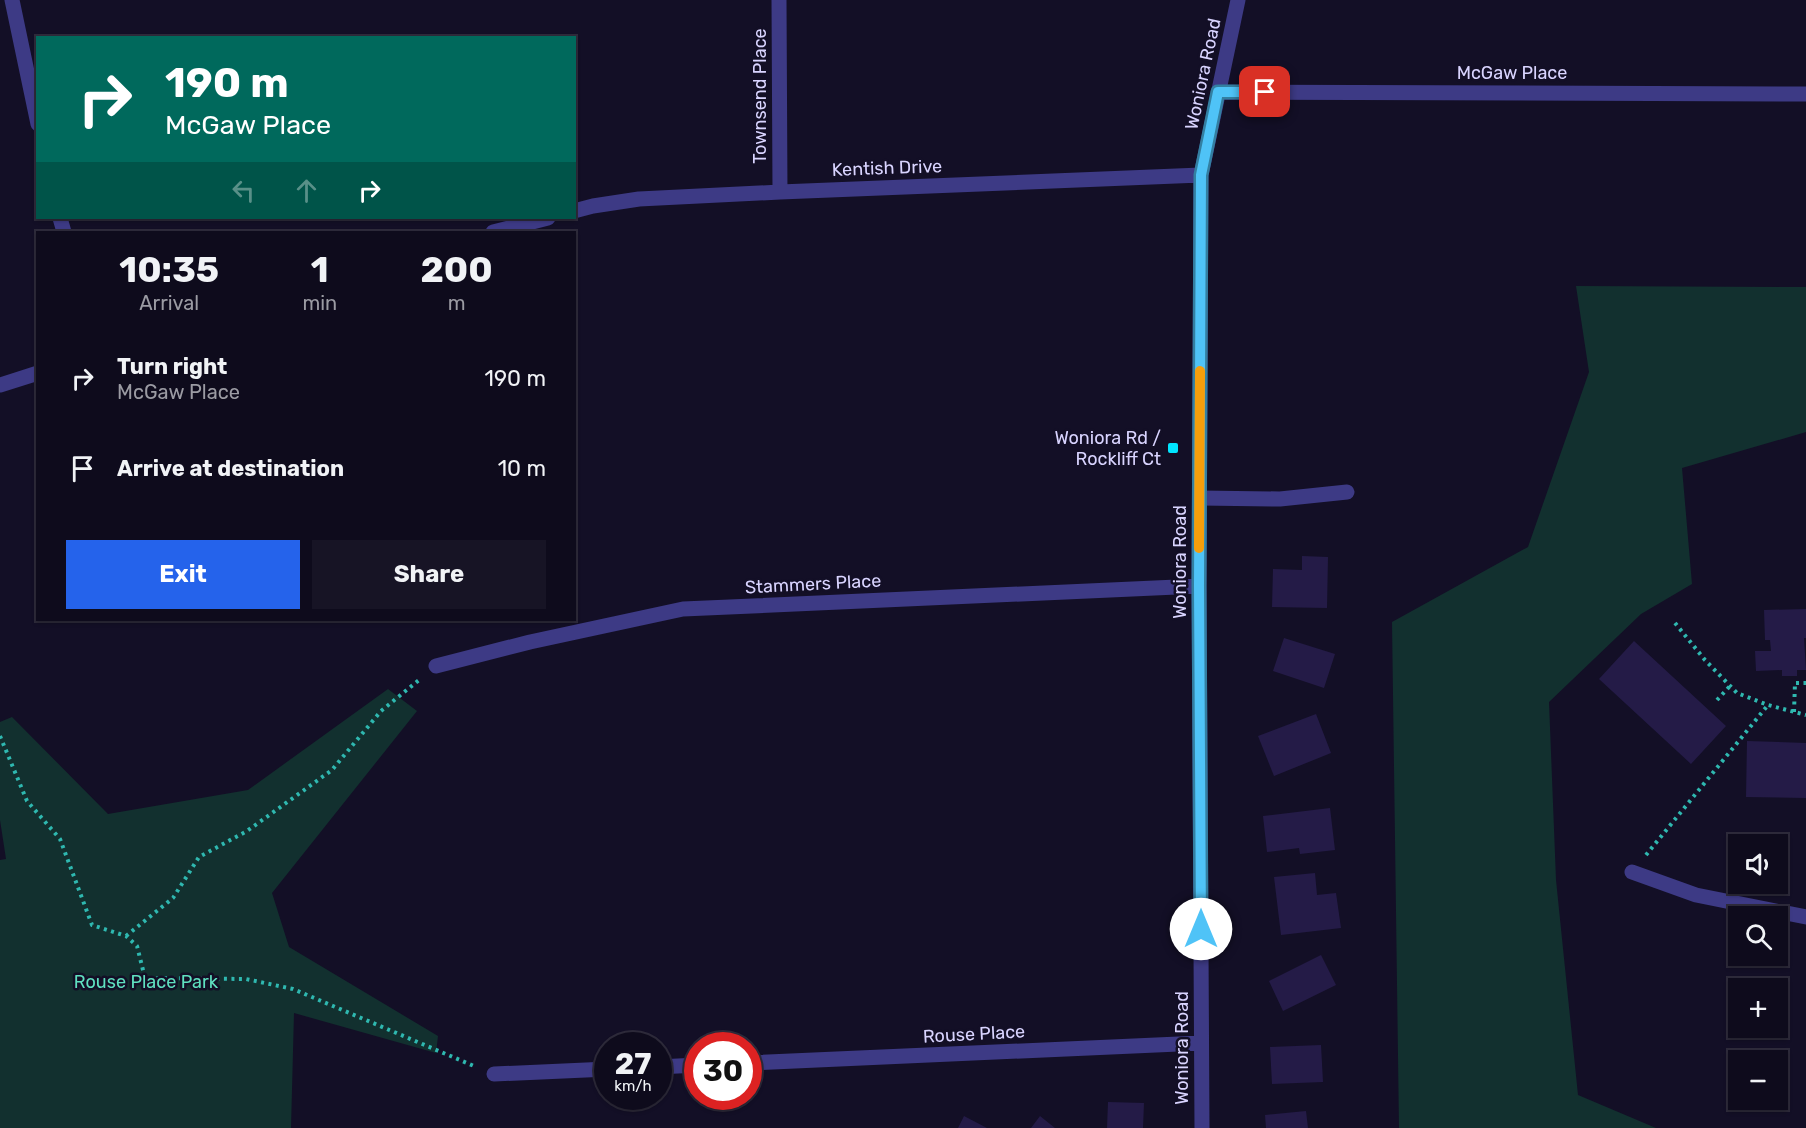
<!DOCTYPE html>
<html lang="en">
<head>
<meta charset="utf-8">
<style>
  body { margin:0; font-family:Rubik,sans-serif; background:#171425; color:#f1f3f6; height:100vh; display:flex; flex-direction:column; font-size:22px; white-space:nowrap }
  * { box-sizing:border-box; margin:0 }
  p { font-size:20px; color:#9b9ba3 }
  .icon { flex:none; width:33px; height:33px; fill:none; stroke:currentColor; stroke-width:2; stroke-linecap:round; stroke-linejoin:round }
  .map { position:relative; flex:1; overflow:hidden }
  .side { position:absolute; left:36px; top:231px; width:540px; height:390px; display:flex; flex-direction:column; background:#0e0b1c; border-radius:0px; box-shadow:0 2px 4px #0004,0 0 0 2px #2e2b3b }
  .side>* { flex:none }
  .banner { position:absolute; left:36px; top:36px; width:540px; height:183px; border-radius:0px; box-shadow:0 2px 4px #0004,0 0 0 2px #2e2b3b; background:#00695c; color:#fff; overflow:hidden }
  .fabs { position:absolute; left:1728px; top:834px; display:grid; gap:12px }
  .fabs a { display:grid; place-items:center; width:60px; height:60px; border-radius:0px; background:#0e0b1c; box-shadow:0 2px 4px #0004,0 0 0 2px #2e2b3b; font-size:30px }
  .speed { position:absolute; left:594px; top:1032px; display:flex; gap:12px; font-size:30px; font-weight:700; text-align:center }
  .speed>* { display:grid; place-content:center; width:78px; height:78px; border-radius:50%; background:#0e0b1c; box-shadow:0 2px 4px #0004,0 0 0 2px #2e2b3b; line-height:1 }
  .speed small { font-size:15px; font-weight:400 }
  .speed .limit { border:9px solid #d22; background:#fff; color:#111 }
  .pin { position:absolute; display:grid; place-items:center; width:51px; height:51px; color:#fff; margin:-26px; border-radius:12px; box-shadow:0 3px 9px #0006 }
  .me { position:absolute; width:66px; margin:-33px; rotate:0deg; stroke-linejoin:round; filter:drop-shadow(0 0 4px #0008) }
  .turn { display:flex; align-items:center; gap:21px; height:126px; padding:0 30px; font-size:27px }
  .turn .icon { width:78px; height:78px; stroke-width:2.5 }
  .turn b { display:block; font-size:42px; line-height:51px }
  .lanes { display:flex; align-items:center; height:57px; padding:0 30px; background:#0003; justify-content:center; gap:30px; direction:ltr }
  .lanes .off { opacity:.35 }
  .eta { display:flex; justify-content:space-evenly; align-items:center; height:102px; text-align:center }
  .eta b { font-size:36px; font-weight:700; line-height:42px }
  .primary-button { display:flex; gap:12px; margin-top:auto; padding:12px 30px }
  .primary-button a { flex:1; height:69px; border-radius:0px; background:#2563eb; color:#fff; font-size:24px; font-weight:700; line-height:69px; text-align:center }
  .primary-button a+a { background:#171425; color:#f1f3f6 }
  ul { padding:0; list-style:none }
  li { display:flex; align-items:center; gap:18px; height:90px; padding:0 30px }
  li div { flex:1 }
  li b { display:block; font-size:22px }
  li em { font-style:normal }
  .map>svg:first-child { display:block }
  .green { fill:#12302f }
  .building { fill:#241b47 }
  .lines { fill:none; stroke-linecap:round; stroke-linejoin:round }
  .path { stroke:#2fb8b0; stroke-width:4; stroke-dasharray:3 4.5; stroke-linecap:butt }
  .service { stroke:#3d3a85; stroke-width:15 }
  .minor { stroke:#3d3a85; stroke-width:15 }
  .route-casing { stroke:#337fa1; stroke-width:15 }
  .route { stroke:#4fc3f7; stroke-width:10 }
  .slow { stroke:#f59e0b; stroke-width:10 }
  .poi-dot { fill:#00e5ff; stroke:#130f26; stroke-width:2 }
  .labels { text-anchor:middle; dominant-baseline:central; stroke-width:5; stroke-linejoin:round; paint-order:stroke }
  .street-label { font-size:18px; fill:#d9d4ff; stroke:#130f26 }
  .poi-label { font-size:18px; fill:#d9d4ff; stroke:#130f26; text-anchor:end }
  .park-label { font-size:18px; fill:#5fe0c0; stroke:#130f26 }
</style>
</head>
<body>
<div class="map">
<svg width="1806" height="1128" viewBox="0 0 1806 1128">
  <rect width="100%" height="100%" fill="#130f26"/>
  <!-- green -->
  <path class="green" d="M1576,286L1806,287V432L1682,468L1692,584L1641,614L1549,702L1556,880L1578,1095L1656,1128H1399L1392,622L1528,547L1589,372Z
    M388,689L417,711L272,893L289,947L438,1036L436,1053L294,1013L291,1128H0V860L6,859L0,820V722L12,717L108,814L248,790Z"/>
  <!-- building -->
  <path class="building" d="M1302,556L1328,557L1327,608L1272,607L1273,569L1302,570Z
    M1806,609V638H1804L1806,670H1797V676H1782V670L1756,671L1755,651H1771L1770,640H1765L1764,610Z
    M1284,638L1335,654L1324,688L1273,671Z
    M1634,641L1726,726L1691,764L1599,679Z
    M1316,714L1331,753L1274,776L1258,736Z
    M1747,741L1806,743V798L1746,797Z
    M1330,808L1335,850L1300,854L1299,848L1267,852L1263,816Z
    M1315,873L1317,895L1336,893L1341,928L1281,935L1274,877Z
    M1321,955L1336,985L1283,1011L1269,981Z
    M1321,1045L1323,1082L1272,1084L1270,1047Z
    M1108,1102L1144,1103L1143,1128H1107Z
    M1306,1111L1308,1128H1266L1265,1115Z
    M964,1116L987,1128H958Z
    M1040,1116L1055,1128H1031Z"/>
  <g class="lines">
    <!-- path -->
    <path class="path" d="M1675,623L1705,660L1737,693L1768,705L1806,715
      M1717,700L1730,686
      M1794,712L1795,683H1806
      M0,736L27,801L60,839L92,925L126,936L137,946L145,978L246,979L293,989L474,1066
      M1646,855L1768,705
      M126,936L173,898L199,857L247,831L332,770L381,711L419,680"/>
    <!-- service -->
    <path class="service" d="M1200,498L1280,499L1347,492"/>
    <!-- minor -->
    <path class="minor" d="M12,0L38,124
      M779,0L780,192
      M1218,92L1806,94
      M574,211L593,206L639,199L780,192L1201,175
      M60,218L64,232
      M493,232L548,218
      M0,385L38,373
      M436,666L530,642L683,609L1199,586
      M1632,872L1696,895L1806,917
      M748,1063L1201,1043
      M658,1067L698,1065
      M494,1074L608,1069
      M1202,1128L1199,586L1201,175L1238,0"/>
  </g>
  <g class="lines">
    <!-- route casing -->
    <g class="route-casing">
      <path id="route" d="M1201,929L1199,586L1201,175L1218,92H1265"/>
    </g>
    <!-- route -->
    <use href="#route" class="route"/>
    <!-- slow -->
    <path class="slow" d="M1199,548L1200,371"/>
  </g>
  <!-- markers -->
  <rect class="poi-dot" x="1167" y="442" width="12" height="12" rx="3"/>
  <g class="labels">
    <!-- street labels -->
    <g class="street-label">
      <text x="1512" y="73">McGaw Place</text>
      <text transform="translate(1203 74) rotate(-78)">Woniora Road</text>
      <text transform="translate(760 96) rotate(-90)">Townsend Place</text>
      <text transform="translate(887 168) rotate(-2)">Kentish Drive</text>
      <text transform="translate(1180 562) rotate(-90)">Woniora Road</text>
      <text transform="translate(813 584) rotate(-3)">Stammers Place</text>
      <text transform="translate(974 1034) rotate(-3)">Rouse Place</text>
      <text transform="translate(1182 1048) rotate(-90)">Woniora Road</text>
    </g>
    <!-- poi labels -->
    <g class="poi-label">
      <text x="1161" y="438">Woniora Rd /<tspan x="1161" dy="21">Rockliff Ct</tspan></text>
    </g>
    <!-- park labels -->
    <g class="park-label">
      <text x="146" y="982">Rouse Place Park</text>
    </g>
  </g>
</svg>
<div class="fabs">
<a><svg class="icon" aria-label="sound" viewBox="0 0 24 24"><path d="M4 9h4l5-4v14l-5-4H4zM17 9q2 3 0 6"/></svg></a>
<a><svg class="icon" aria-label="search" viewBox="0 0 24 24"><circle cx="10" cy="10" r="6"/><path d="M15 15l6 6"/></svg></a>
<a>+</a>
<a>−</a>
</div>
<div class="speed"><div>27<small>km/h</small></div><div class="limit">30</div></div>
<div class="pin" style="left:1265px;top:92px;background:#d93025"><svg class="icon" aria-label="arrive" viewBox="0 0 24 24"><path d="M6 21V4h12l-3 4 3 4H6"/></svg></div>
<svg class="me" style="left:1201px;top:929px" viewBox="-20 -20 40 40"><circle r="19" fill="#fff"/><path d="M0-13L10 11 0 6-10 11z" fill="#4fc3f7"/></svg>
<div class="banner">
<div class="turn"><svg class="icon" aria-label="right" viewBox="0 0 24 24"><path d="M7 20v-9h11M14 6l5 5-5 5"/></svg><div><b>190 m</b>McGaw Place</div></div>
<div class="lanes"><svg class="icon off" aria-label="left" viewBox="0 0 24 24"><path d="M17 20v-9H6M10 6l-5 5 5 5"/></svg><svg class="icon off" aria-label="ahead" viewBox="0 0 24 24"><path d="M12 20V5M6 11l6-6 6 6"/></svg><svg class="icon" aria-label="right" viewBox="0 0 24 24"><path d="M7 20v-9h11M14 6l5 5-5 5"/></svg></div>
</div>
<section class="side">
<div class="eta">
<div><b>10:35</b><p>Arrival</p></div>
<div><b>1</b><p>min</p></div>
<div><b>200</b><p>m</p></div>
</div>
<ul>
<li><svg class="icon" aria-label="right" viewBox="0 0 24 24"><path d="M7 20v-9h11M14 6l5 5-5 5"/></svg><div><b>Turn right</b><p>McGaw Place</p></div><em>190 m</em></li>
<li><svg class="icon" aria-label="arrive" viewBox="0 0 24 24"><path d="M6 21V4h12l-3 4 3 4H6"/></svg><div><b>Arrive at destination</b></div><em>10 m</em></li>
</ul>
<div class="primary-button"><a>Exit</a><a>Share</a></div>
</section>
</div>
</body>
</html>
